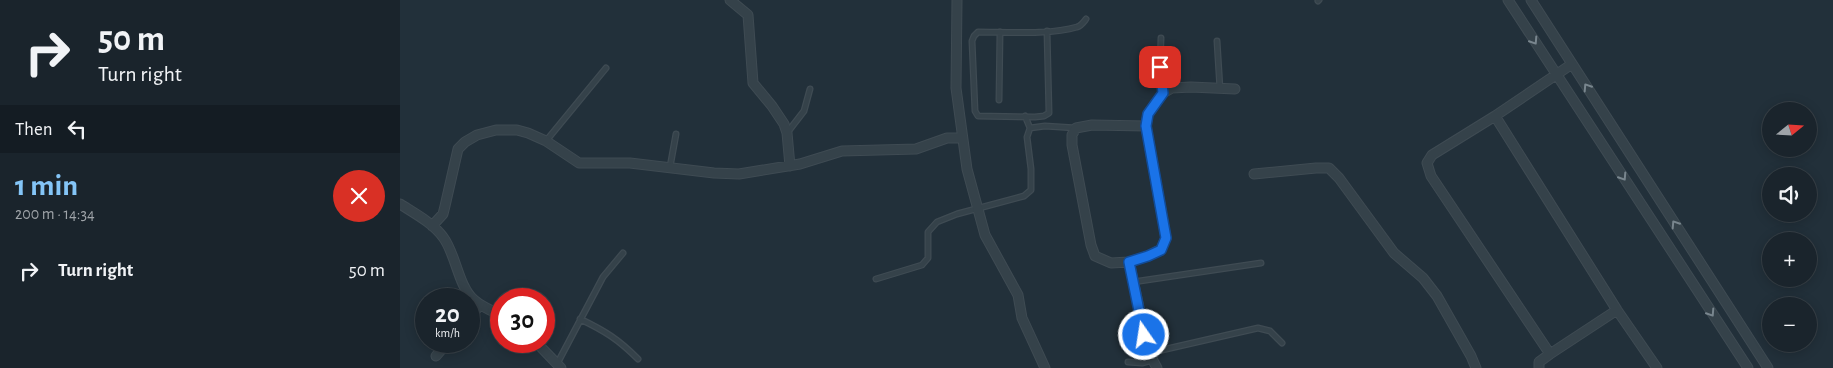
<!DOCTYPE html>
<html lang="en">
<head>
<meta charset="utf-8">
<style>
  body { margin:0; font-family:"Alegreya Sans",sans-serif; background:#232c34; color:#f1f3f6; height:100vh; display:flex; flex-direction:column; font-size:19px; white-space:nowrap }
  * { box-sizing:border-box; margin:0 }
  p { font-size:16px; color:#9fa4a9 }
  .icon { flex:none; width:28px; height:28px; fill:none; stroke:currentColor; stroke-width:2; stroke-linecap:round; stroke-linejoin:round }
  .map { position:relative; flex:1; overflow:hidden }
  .sheet { display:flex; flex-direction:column; background:#1a242c; width:400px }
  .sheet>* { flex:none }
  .hud { background:#1a242c; color:#f1f3f6; overflow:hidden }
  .needle { width:32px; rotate:72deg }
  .tools { position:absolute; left:1362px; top:102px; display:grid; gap:10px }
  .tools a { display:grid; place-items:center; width:55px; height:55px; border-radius:50%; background:#1a242c; box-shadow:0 2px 12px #0003,0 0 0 1px #384148; font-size:25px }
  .speed { position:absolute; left:15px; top:288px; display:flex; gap:10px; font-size:25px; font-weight:700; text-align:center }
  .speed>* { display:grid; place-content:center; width:65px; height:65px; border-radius:50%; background:#1a242c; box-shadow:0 2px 12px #0003,0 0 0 1px #384148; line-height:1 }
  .speed small { font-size:12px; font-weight:400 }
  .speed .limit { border:8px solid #d22; background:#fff; color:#111 }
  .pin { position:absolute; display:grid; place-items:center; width:42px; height:42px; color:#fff; margin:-21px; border-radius:10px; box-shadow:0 2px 8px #0006 }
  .me { position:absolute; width:55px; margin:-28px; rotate:347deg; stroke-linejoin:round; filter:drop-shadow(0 0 4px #0008) }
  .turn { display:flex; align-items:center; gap:18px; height:105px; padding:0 15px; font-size:22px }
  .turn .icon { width:65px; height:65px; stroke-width:2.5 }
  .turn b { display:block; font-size:35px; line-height:42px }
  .then { display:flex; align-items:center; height:48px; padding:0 15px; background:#0003; gap:10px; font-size:19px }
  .round { display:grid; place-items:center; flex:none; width:52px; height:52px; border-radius:26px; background:#232c34 }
  .headline { display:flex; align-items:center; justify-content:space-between; height:85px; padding:0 15px }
  h1 { font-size:30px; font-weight:600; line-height:38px; color:#84c5f7 }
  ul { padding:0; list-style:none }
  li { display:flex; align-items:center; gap:15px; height:65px; padding:0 15px }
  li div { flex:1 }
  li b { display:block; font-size:19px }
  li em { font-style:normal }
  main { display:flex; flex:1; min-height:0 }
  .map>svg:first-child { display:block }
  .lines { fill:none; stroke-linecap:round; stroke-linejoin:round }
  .lane-casing { stroke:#3f4b53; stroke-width:7 }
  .street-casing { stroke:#3f4b53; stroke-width:11 }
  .lane { stroke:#35424a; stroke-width:4.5 }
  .street { stroke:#35424a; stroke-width:9 }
  .oneway { stroke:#79868e }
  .route-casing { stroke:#114b97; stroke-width:12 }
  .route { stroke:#1a73e8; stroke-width:9 }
</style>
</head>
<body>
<main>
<section class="sheet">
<div class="hud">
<div class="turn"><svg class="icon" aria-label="right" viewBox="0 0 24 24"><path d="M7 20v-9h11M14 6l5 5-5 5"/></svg><div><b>50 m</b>Turn right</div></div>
<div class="then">Then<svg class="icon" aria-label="left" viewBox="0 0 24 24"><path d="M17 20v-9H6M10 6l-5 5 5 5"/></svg></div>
</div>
<div class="headline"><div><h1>1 min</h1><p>200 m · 14:34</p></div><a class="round" style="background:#d93025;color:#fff"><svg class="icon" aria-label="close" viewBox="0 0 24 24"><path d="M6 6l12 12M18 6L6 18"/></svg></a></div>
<ul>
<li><svg class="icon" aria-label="right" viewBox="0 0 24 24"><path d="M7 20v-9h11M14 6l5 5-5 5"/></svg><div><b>Turn right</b></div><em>50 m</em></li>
</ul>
</section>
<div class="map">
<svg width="1433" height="368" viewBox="0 0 1433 368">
  <rect width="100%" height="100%" fill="#22303a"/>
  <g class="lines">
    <!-- lane casing -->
    <g class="lane-casing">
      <path id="lane" d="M918,1L919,0
        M647,31L649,113L644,116L635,117L578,116L575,111L572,41L574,36L578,32C606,32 651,35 677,27C681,26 683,23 686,19
        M761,38L760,67L763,93
        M817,41L820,89
        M599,100L600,32
        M625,116L630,128
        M387,133L404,111L410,89
        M146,141L206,68
        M270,167L276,134
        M476,279L522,265L528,258V232L537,222L557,214L624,196L631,190V169L627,137L630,128L645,126L676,128
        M733,282L861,263
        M180,319C205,331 218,339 238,359
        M749,353L858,328L870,331L882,343
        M728,362L742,363L753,360
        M157,364L203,277L223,253"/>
    </g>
    <!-- street casing -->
    <g class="street-casing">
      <path id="street" d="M330,0L348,15L353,83L372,106L384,124L387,133L390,166
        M557,0L556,88L567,169L585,235L618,295L622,318L645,368
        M1108,0L1348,368
        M1131,0L1368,368
        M1095,116L1217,310L1257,368
        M854,174L916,168H929L939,178L994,253L1023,278L1037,296L1071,356L1076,368
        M0,204C14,213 33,223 43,237C56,254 58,286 74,300C82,307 92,311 101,315
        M32,226L43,214L45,206L58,149L65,142L77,135L96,130H117L128,133L146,141L179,163H230L314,173L339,174L400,164L442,151L516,149L547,138H562
        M729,262L711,263L695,256L691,245L672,145V135L676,128L692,125L746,126
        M69,318L80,305
        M135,341L161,368
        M1150,354L1031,176L1027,163L1032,155L1095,116L1172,64
        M36,356L49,341
        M757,368L749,353L729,262L748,256L761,249L766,238L746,126L748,114L763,93L772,88L791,87L835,89
        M1139,368V362L1150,354L1217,310"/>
    </g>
    <!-- lane -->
    <use href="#lane" class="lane"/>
    <!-- street -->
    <use href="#street" class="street"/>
  </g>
  <!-- one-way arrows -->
  <defs><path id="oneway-chevron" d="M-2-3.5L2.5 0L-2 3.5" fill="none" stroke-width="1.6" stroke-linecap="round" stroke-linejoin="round" transform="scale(1.25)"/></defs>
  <g class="oneway">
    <use href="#oneway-chevron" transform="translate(1134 41) rotate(57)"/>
    <use href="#oneway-chevron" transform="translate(1187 87) rotate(-123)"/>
    <use href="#oneway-chevron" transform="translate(1223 177) rotate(57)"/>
    <use href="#oneway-chevron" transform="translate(1275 224) rotate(-123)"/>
    <use href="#oneway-chevron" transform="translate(1311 313) rotate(57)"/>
  </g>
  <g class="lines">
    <!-- route casing -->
    <g class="route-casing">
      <path id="route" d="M744,335L729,262L748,256L761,250L766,238L746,126L748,114L763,93L760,67"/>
    </g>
    <!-- route -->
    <use href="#route" class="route"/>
  </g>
</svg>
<div class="tools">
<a><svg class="needle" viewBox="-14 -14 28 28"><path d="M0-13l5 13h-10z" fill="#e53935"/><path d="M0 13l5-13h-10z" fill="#9fa4a9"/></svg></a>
<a><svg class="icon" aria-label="sound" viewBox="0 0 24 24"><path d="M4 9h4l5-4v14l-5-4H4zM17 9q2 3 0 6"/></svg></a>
<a>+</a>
<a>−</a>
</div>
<div class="speed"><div>20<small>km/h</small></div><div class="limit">30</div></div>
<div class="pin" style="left:760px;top:67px;background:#d93025"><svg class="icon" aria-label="arrive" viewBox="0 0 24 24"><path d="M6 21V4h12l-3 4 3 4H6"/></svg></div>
<svg class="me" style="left:744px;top:335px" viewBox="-20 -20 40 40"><circle r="17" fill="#1a73e8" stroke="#fff" stroke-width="3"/><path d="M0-11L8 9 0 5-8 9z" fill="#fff"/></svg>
</div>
</main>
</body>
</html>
